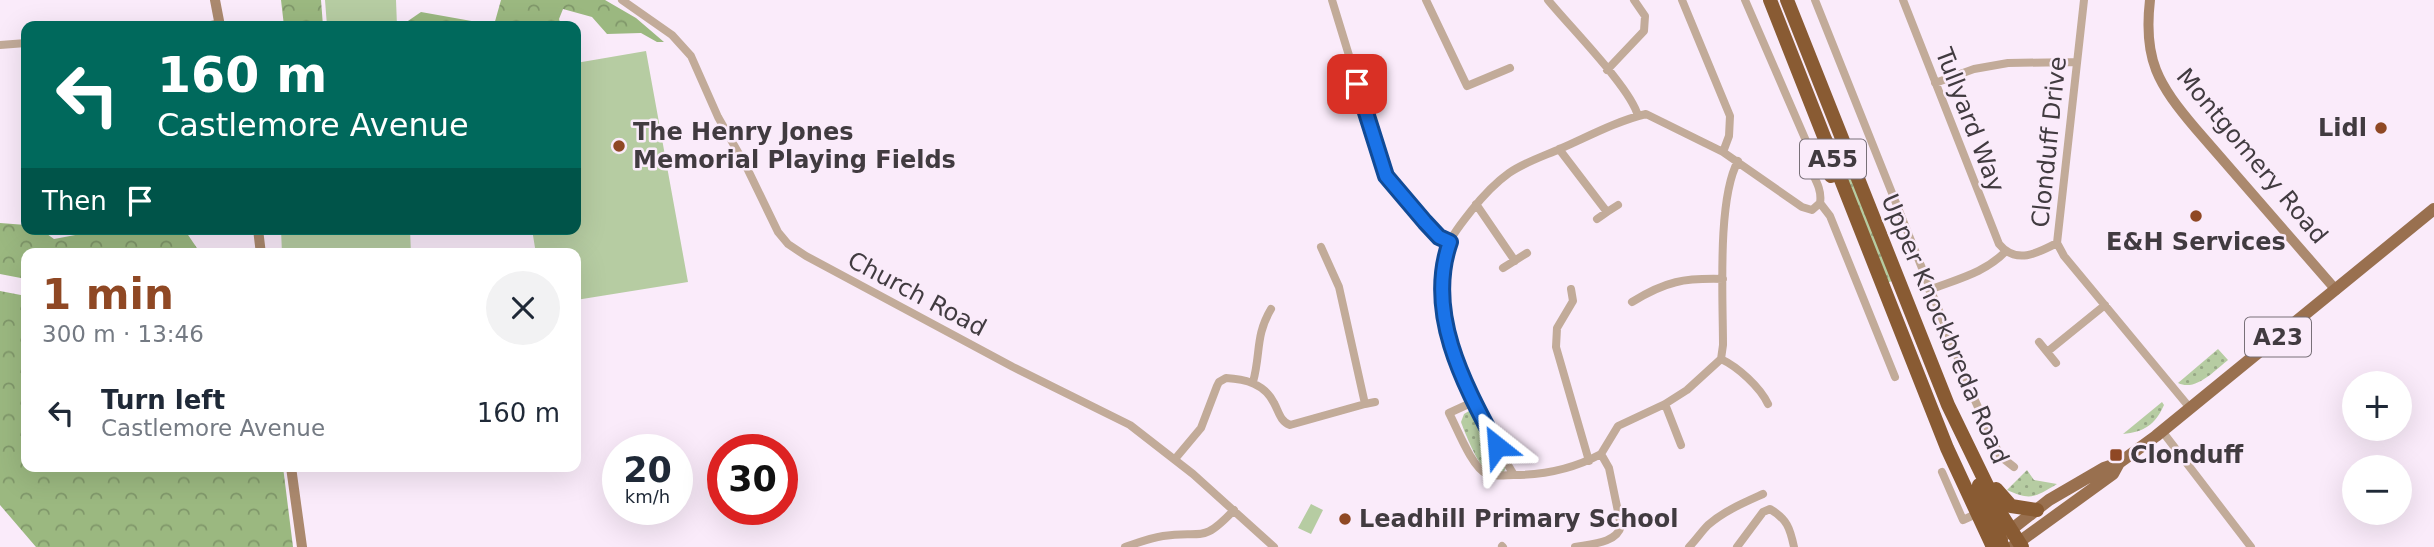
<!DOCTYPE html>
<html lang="en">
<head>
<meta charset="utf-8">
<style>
  body { margin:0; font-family:"DejaVu Sans",sans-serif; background:#f2f2f3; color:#1f2937; height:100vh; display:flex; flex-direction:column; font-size:26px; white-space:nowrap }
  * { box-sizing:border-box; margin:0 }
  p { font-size:23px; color:#747a83 }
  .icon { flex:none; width:38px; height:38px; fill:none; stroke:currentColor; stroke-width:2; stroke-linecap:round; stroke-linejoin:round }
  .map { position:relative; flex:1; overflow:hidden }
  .panel { position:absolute; left:21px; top:248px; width:560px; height:224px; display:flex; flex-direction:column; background:#fff; border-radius:14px; box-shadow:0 7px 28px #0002 }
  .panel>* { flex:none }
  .banner { position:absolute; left:21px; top:21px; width:560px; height:214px; border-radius:14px; box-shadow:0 7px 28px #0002; background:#00695c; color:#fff; overflow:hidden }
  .buttons { position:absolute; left:2342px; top:371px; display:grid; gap:14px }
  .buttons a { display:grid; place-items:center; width:70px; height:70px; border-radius:50%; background:#fff; box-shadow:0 7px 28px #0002; font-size:35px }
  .speed { position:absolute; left:602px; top:434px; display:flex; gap:14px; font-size:35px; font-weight:700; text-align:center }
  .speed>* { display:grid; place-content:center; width:91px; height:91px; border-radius:50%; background:#fff; box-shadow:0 7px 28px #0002; line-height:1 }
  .speed small { font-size:18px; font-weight:400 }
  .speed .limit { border:10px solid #d22; background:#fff; color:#111 }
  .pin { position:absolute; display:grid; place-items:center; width:60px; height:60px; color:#fff; margin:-30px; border-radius:14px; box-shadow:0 4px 10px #0006 }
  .me { position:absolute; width:77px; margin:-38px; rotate:332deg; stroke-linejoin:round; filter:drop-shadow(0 0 5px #0008) }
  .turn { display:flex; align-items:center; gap:24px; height:147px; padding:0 21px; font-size:32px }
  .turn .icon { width:91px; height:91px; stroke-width:2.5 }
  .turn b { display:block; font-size:49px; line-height:60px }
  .then { display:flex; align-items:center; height:66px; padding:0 21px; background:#0003; gap:14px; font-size:26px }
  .round { display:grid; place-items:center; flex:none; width:74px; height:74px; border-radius:37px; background:#f2f2f3 }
  .head { display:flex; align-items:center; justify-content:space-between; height:119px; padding:0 21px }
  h1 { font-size:42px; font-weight:700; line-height:52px; color:#8f4824 }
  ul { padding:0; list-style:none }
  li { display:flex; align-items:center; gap:21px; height:91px; padding:0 21px }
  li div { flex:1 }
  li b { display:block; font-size:26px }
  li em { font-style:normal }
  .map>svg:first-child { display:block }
  .green { fill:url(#green-dots) }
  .forest { fill:url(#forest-crowns) }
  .pitch { fill:#b6cca2 }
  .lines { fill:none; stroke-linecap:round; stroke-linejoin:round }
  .street { stroke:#c2ab99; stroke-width:8 }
  .secondary { stroke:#ab896e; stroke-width:10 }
  .primary { stroke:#99704f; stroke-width:12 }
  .highway { stroke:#895b33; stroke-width:14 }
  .route-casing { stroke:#114b97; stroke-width:18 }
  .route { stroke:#1a73e8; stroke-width:12 }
  .poi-dot { fill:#8f4824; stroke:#faebfa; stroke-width:2.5 }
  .labels { text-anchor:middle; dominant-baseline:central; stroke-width:5; stroke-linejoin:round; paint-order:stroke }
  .shield { fill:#faebfa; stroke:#787078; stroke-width:2 }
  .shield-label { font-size:23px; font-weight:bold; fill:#413b40 }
  .street-label { font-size:24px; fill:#413b40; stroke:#faebfa }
  .poi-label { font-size:24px; font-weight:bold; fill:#413b40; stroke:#faebfa; text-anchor:start }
</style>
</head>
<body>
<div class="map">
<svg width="2434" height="547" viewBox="0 0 2434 547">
  <defs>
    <pattern id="green-dots" width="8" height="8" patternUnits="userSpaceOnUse" patternTransform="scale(1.75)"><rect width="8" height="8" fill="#b6cca2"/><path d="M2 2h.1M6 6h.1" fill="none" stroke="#96a785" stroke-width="1.8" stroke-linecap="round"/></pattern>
    <pattern id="forest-crowns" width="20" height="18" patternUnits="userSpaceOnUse" patternTransform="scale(1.75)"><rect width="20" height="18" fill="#9bb880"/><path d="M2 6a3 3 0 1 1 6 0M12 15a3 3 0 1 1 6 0" fill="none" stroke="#80976a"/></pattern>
  </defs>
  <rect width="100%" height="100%" fill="#faebfa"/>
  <!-- green -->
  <path class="green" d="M1841,152L1892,281L1887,283L1835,154Z
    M2218,349L2228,360C2215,370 2196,392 2178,383Z
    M2162,402L2164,405C2155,425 2144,432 2123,434Z
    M1469,411L1475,413L1506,467L1504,472C1498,472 1491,474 1486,470C1477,463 1465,433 1461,422L1464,414Z
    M2027,470L2034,480L2057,484C2035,497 2031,501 2007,490Z"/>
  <!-- forest -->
  <path class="forest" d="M281,0H321L323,26H284Z
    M501,0H605L636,18L664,42H657L641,33L607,34L592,17L563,9L559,19L561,26H407L405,23L421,12L494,25Z
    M0,223L26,225V229H40L54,239L86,233L92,229H184L201,254H26V279L0,274Z
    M0,291L26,296V467H283L293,547H36L0,505Z"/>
  <!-- pitch -->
  <path class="pitch" d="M325,0H396L397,26H327Z
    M646,51L688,282L576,300V254H536L532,229H576V63Z
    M281,229H410L411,254H282Z
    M1311,504L1323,510L1311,534L1298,528Z"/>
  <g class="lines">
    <!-- street -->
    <path class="street" d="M622,0L672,35L691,56L718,117L747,168L778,232L788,244L806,256L1013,367L1130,425L1193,474L1274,547
      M1332,0L1386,176L1425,222L1439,237L1450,242
      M1426,0L1467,86L1510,68
      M1548,0C1569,26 1631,88 1638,116
      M1682,0L1730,116L1729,136L1723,152
      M1745,0L1810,150
      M1815,0L1973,396L2000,456L2014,467
      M1903,0L1999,244C2016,265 2038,253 2057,243
      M2084,0L2057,243L2064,256L2190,408
      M207,26L219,23
      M0,45L26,43
      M1607,70L1644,31L1645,16L1634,0
      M1935,83L1974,69L2008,63L2077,62
      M1559,149L1607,212L1618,205
      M1820,203L1830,216L1895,377
      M1820,203C1825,174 1784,158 1829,140
      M1476,204L1515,261
      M1597,219L1607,212
      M1503,268L1527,253
      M1571,289L1573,301L1557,328L1556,347L1589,461
      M1929,290C1957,279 1985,273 2006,251
      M1632,302C1666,281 1684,278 1723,279
      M2039,342L2056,363
      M2047,352L2105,305
      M1721,359C1738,367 1760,387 1768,404
      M1253,382C1261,353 1255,336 1271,309
      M1473,402L1449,413C1457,428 1472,468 1487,474C1495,477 1506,475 1514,475
      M1365,404L1375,402
      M1665,404L1681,445
      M2162,431L2251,547
      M1601,454C1573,469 1546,475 1514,475C1477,413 1430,337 1443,262C1446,242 1459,226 1471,211C1482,197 1495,183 1509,173C1525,162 1544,156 1562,148C1589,136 1617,121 1646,114L1723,152L1802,207L1812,210L1820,203
      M1601,454L1618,426L1665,404L1687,390L1721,359L1723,345C1723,299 1717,199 1738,161
      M1175,459L1201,428L1217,386L1219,382L1226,378C1246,379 1265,384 1274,403C1279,412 1280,421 1290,425L1365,404L1339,287L1321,247
      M1942,472L1963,520L1976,514
      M1502,546L1503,547
      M1125,547C1137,543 1150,538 1163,536C1203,530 1201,545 1234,510
      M1575,547C1591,544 1617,543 1621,526L1609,468L1601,454
      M1689,547C1696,540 1701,532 1708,525C1724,511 1743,503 1763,494
      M1737,547L1763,512L1770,509C1787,519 1790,528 1794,547"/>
    <!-- secondary -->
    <path class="secondary" d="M215,0L220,26
      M2150,0C2143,60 2158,84 2196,129L2336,290
      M258,229L261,254
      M291,467L302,547"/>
    <!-- primary -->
    <path class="primary" d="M2003,536L2049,500L2104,468L2119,463L2156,436L2434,209
      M2012,547L2113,474L2119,463"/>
    <!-- highway -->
    <path class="highway" d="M1770,0L1947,448L1993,547
      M1787,0L1948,405L2001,514L2022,547
      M1809,158L1823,160L1831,176
      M1979,485L2003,547
      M1996,489L2011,506L2037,510"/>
  </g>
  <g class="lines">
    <!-- route casing -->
    <g class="route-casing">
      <path id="route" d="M1357,84L1386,176L1425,222L1439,237L1450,242C1425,313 1464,384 1497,446"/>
    </g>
    <!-- route -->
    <use href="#route" class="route"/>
  </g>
  <!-- markers -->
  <g class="poi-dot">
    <circle cx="2381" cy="128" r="7"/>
    <circle cx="619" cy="146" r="7"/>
    <circle cx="2196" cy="216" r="7"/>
    <rect x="2109" y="448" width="14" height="14" rx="3.5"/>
    <circle cx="1345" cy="519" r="7"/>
  </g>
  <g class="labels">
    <!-- shield labels -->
    <g class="shield">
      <rect x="1800" y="139.5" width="66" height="39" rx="5"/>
      <rect x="2245" y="317.5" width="66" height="39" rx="5"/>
    </g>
    <g class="shield-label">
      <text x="1833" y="159">A55</text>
      <text x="2278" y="337">A23</text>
    </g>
    <!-- street labels -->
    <g class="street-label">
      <text transform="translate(1970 120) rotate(69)">Tullyard Way</text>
      <text transform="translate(2049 142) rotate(-84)">Clonduff Drive</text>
      <text transform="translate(2252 156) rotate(50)">Montgomery Road</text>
      <text transform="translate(917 294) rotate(28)">Church Road</text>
      <text transform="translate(1945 329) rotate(67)">Upper Knockbreda Road</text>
    </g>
    <!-- poi labels -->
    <g class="poi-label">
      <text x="2367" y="128" text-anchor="end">Lidl</text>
      <text x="633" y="132">The Henry Jones<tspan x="633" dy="28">Memorial Playing Fields</tspan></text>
      <text x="2196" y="242" text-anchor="middle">E&amp;H Services</text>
      <text x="2130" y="455">Clonduff</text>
      <text x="1359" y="519">Leadhill Primary School</text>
    </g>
  </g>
</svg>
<div class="buttons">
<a>+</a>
<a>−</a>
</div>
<div class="speed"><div>20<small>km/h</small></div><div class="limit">30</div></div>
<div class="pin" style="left:1357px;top:84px;background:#d93025"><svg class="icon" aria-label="arrive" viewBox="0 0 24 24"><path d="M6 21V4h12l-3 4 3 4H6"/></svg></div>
<svg class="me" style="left:1497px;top:446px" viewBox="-20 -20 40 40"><path d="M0-17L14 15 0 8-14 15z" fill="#1a73e8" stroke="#fff" stroke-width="4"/></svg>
<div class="banner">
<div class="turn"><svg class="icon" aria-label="left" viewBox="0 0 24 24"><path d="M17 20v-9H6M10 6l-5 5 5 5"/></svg><div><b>160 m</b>Castlemore Avenue</div></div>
<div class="then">Then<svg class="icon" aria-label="arrive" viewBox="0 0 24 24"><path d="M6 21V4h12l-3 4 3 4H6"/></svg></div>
</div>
<section class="panel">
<div class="head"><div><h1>1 min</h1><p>300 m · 13:46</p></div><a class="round"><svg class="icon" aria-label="close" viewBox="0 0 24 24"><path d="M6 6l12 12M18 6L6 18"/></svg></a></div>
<ul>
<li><svg class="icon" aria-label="left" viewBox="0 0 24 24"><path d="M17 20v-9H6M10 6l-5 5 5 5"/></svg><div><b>Turn left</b><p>Castlemore Avenue</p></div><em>160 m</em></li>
</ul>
</section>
</div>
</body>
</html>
